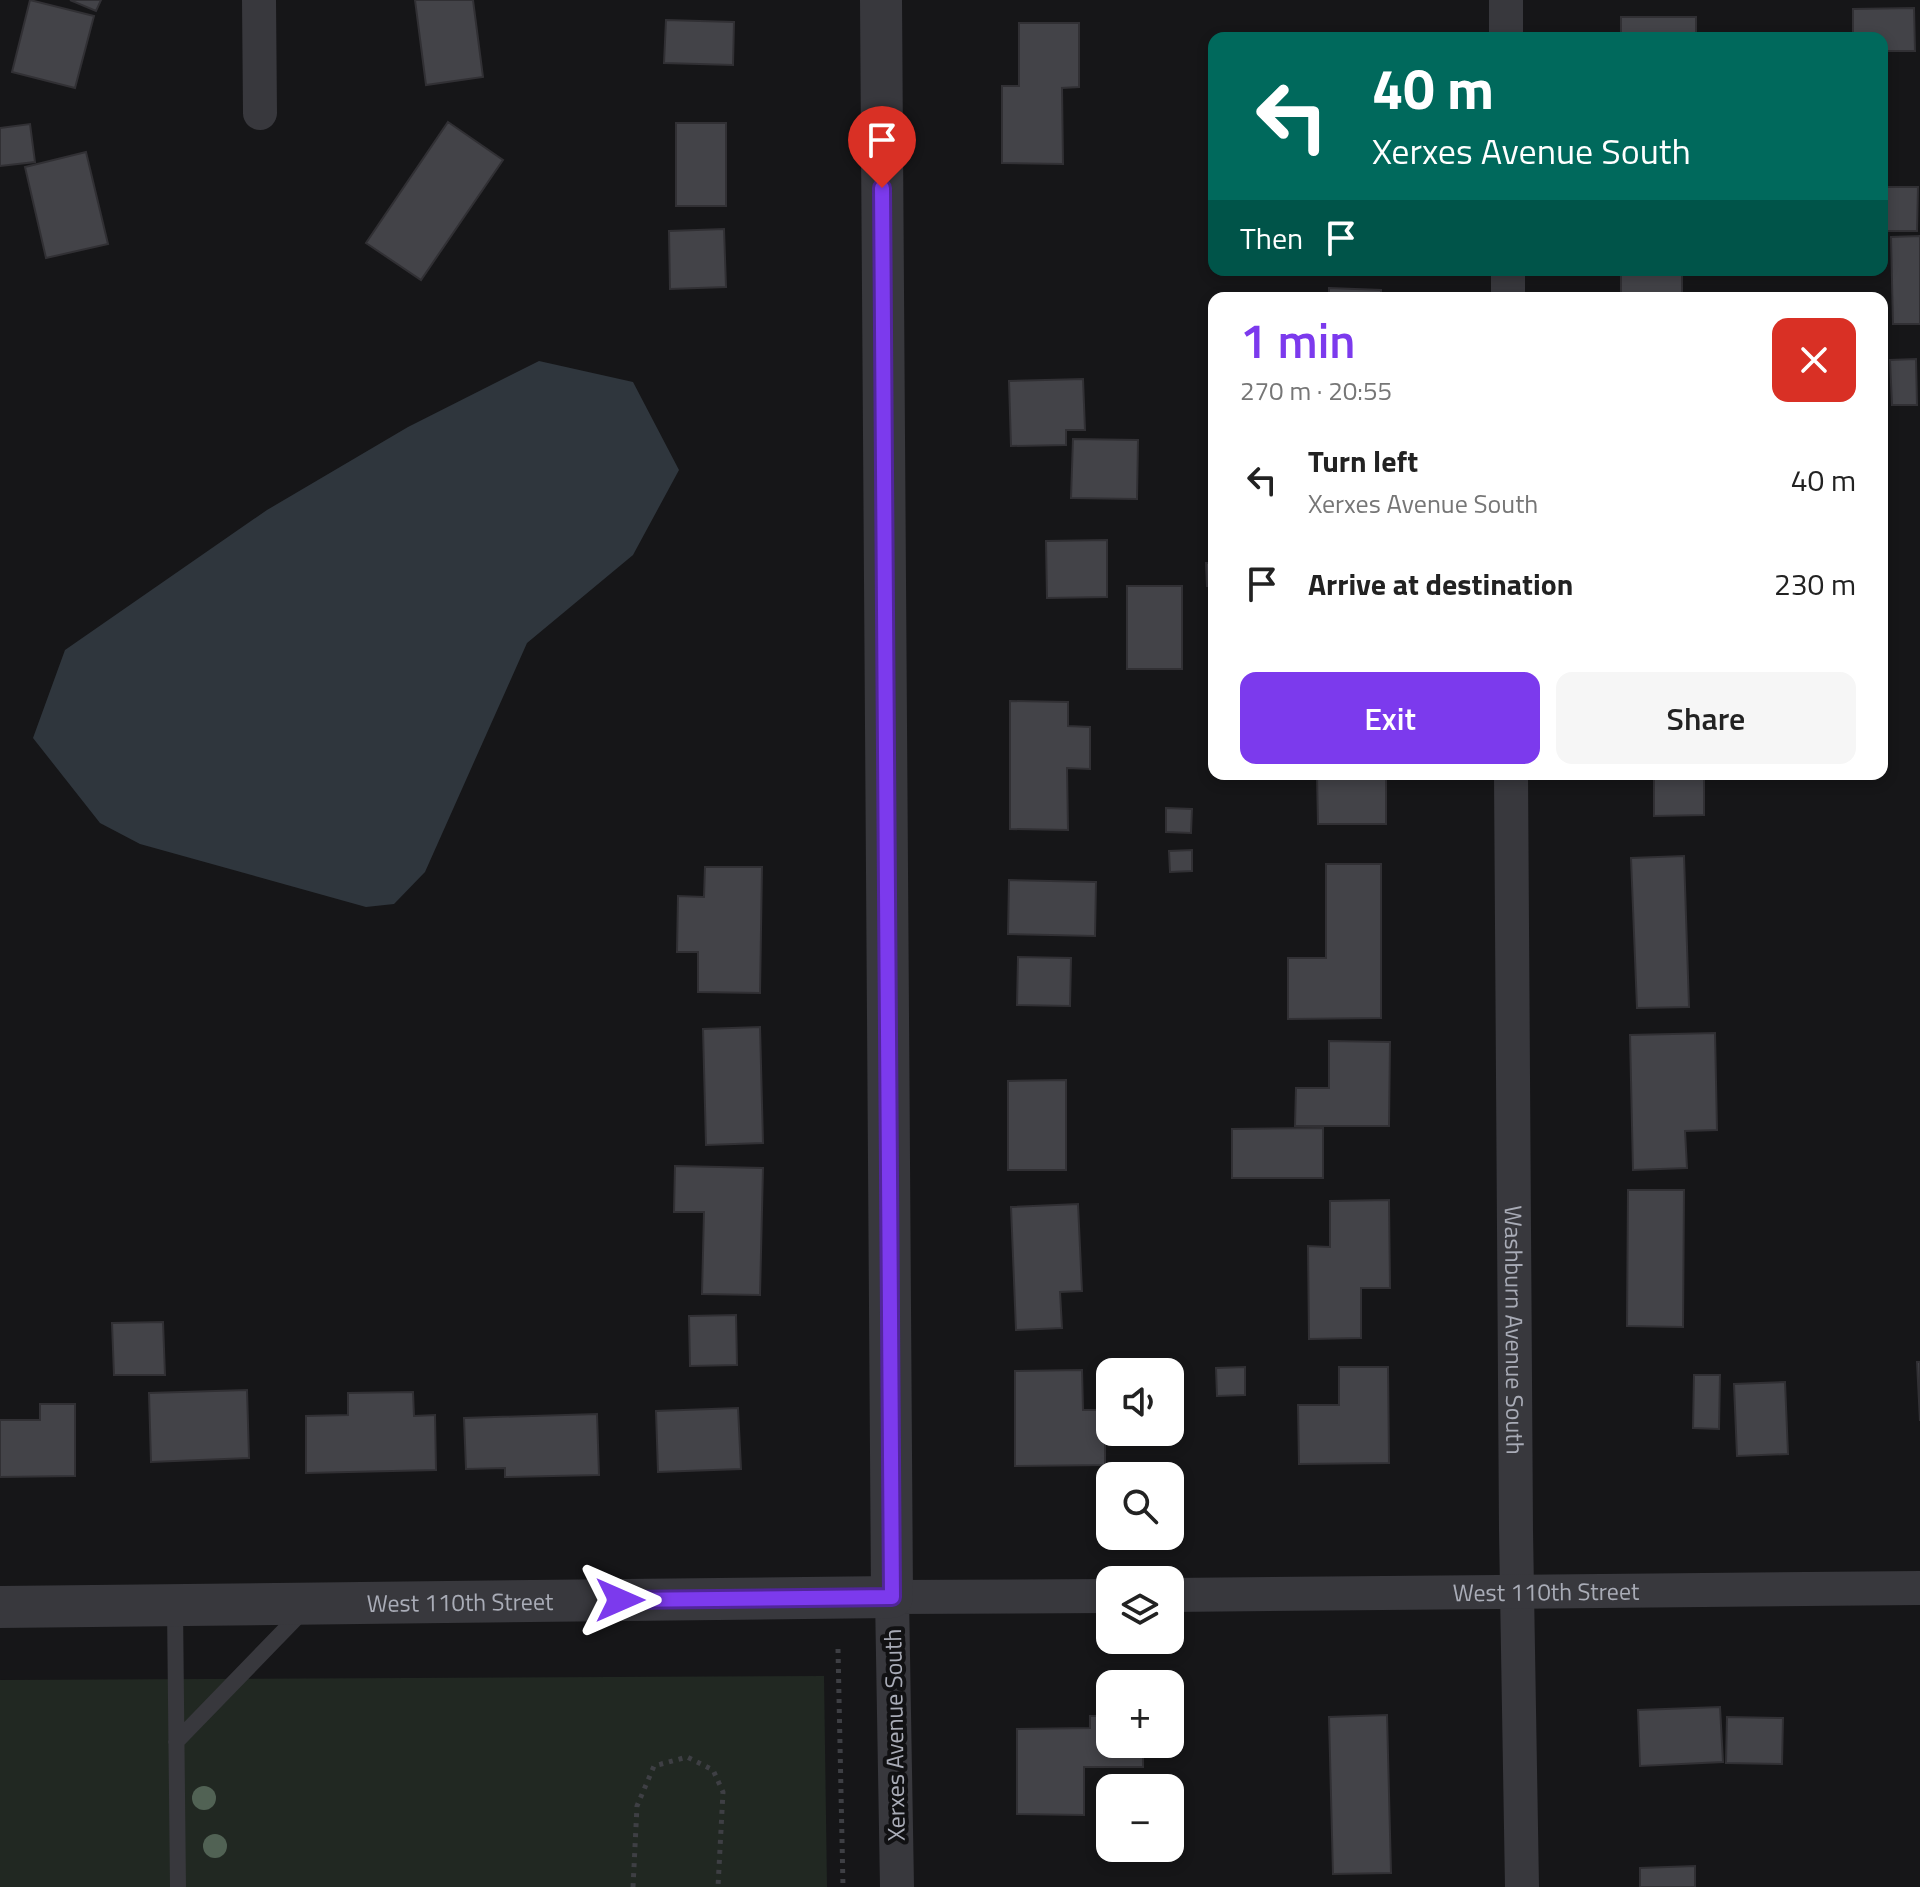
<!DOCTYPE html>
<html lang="en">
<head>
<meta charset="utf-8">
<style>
  body { margin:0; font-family:"Titillium Web",sans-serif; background:#f6f6f6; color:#222; height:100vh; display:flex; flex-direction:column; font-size:30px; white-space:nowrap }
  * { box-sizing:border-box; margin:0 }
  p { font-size:26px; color:#767676 }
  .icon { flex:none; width:44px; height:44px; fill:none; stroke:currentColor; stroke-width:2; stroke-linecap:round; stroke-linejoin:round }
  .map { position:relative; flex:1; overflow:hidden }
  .details { position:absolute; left:1208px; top:292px; width:680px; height:488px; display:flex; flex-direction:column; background:#fff; border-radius:16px; box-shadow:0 4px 12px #0003 }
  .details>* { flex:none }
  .guide { position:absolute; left:1208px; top:32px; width:680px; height:244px; border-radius:16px; box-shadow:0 4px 12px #0003; background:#00695c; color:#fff; overflow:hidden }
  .controls { position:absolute; left:1096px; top:1358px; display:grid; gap:16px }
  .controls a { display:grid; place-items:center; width:88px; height:88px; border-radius:16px; background:#fff; box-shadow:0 4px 12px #0003; font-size:40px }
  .pin { position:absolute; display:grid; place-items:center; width:68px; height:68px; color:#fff; margin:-82px -34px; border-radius:50% 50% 50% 0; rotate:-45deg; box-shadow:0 0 8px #0007 }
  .pin .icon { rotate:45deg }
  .me { position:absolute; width:88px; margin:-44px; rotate:90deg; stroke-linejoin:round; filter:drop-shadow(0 0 6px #0008) }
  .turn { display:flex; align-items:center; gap:28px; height:168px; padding:0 32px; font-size:36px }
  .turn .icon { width:104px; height:104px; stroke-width:2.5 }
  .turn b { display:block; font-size:56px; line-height:68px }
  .then { display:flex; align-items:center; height:76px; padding:0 32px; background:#0003; gap:16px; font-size:30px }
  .round { display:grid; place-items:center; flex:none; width:84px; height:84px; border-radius:16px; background:#f6f6f6 }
  .summary { display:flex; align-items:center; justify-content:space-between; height:136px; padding:0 32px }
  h1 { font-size:48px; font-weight:600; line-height:60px; color:#7c3aed }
  .action { display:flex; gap:16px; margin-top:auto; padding:16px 32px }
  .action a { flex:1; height:92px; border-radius:16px; background:#7c3aed; color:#fff; font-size:32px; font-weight:600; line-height:92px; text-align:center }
  .action a+a { background:#f6f6f6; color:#222 }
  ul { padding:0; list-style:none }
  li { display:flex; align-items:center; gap:24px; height:104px; padding:0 32px }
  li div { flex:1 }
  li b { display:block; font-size:30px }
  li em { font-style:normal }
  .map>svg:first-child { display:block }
  .green { fill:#212822 }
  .water { fill:#2f363d }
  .building { fill:#434348; stroke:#313034; stroke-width:2 }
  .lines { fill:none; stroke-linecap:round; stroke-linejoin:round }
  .path { stroke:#3e3f44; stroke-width:5; stroke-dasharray:4 6; stroke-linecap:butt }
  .service { stroke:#38383d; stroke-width:16 }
  .minor { stroke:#38383d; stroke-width:34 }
  .tertiary { stroke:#38383d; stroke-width:42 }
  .tree { fill:#516254 }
  .route-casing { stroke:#51269a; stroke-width:20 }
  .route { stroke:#7c3aed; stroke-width:14 }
  .labels { text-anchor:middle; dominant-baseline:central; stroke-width:8; stroke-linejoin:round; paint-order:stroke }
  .street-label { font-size:24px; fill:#a9acb7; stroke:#111113 }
</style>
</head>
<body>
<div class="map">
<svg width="1920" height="1887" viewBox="0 0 1920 1887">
  <rect width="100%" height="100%" fill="#161618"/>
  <!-- green -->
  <path class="green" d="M824,1676L827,1887H0V1680Z"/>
  <!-- water -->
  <path class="water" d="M539,361L633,382L679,470L633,555L527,643L425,872L394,904L366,907L140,844L100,823L33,738L65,650L267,510L408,427Z"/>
  <!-- building -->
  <path class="building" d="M30,0L94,16L75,88L12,72Z
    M70,0H101L96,11Z
    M415,0H473L483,77L426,85Z
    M1914,8L1915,51H1882V38H1853V9Z
    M1621,17H1696V38H1621Z
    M666,20L734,22L733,65L664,63Z
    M1019,23H1079V87L1062,88L1063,164L1002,163V86H1019Z
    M448,122L503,160L421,280L366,243Z
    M676,123H726V206H676Z
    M30,124L35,162L0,166V128Z
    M86,152L108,244L46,258L25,167Z
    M1882,187H1918L1917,231H1882Z
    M724,229L726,287L670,289L669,231Z
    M1920,236V324H1893L1891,237Z
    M1326,270H1387V274L1326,275Z
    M1621,270H1682V298H1621Z
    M1329,288L1381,290V298H1329Z
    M1916,359L1917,405H1892L1890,360Z
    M1083,379L1085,430H1066V445L1011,446L1009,381Z
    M1073,439L1138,440L1137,499L1071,498Z
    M1107,540V597L1047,598L1046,541Z
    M1206,563H1214V586H1207Z
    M1127,586H1182V669H1127Z
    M1010,701L1068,702V726L1090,727V769L1067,768L1068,830L1010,829Z
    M1317,774H1386V824H1318Z
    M1654,774H1704V815L1654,816Z
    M1166,808L1192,809L1191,833L1166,832Z
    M1192,850V871L1170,872L1169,851Z
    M1684,856L1689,1007L1637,1008L1631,858Z
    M1326,864H1381V1018L1288,1019V958H1326Z
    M705,867H762L760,993L698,992V952H677L678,896L704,897Z
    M1009,880L1096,882L1095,936L1008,934Z
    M1018,957L1071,958L1070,1006L1017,1005Z
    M760,1027L763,1143L706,1145L703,1029Z
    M1715,1033L1717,1130L1685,1131L1687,1168L1633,1170L1630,1035Z
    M1329,1041L1390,1042L1389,1126H1295L1296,1088H1329Z
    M1066,1080V1170H1008V1081Z
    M1323,1128V1178H1232V1129Z
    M675,1166L763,1168L760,1295L702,1294L704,1212H674Z
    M1628,1190H1684L1683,1327L1627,1326Z
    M1389,1200L1390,1288H1361V1338L1309,1339L1308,1246L1330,1247V1201Z
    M1078,1204L1082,1291L1060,1292L1062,1328L1016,1330L1011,1207Z
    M736,1315L737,1365L690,1366L689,1316Z
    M163,1322L165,1375H114L112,1323Z
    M1917,1362H1920V1421Z
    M1245,1367V1395L1217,1396L1216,1368Z
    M1339,1367H1388L1389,1463L1299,1464L1298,1405H1339Z
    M1082,1370L1083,1410H1105V1465L1015,1466V1371Z
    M1694,1375H1720L1719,1429L1693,1428Z
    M1785,1382L1788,1454L1737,1456L1734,1384Z
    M247,1390L249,1458L151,1462L149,1393Z
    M413,1392L414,1416L435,1415L436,1470L306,1473V1416L348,1415V1393Z
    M40,1404H75V1476L0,1477V1420H40Z
    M738,1408L741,1469L658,1472L656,1411Z
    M597,1414L599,1475L505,1477V1468L466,1469L464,1418Z
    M1720,1707L1723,1762L1640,1766L1638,1710Z
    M1387,1715L1391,1873L1333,1874L1329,1717Z
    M1090,1716H1110V1744H1143V1767H1084V1815L1017,1814V1729L1090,1728Z
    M1727,1717L1783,1718L1782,1764L1726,1763Z
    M1695,1866V1887H1640V1868Z"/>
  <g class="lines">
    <!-- path -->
    <path class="path" d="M838,1649L843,1887
      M633,1887L637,1806L654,1766L687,1757L713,1770L723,1792L718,1887"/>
    <!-- service -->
    <path class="service" d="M175,1607L178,1887
      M176,1742L303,1611"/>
    <!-- minor -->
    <g class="minor">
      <path d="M259,0L260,113"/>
      <path d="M1506,0V38"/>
      <path d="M1508,270V298"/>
      <path id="s1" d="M1511,774L1516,1531L1522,1887"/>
      <path id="s2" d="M1170,1595L1920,1588"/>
      <path d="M897,1887L892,1597L1110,1596"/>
    </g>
    <!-- tertiary -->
    <path class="tertiary" id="s3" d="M0,1607L892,1597L881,0"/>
  </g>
  <!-- trees -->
  <g class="tree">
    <circle cx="204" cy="1798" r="12"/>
    <circle cx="215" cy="1846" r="12"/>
  </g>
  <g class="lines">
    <!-- route casing -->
    <g class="route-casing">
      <path id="route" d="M620,1600L892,1597L882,188"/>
    </g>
    <!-- route -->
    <use href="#route" class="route"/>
  </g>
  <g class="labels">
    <!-- street labels -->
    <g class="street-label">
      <text stroke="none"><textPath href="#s1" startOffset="556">Washburn Avenue South</textPath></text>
      <text stroke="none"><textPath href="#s2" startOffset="376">West 110th Street</textPath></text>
      <text stroke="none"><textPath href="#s3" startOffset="460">West 110th Street</textPath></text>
      <text transform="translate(894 1735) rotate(-91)">Xerxes Avenue South</text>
    </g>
  </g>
</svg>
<div class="controls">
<a><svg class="icon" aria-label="sound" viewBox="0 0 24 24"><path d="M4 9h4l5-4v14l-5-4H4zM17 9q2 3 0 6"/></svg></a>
<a><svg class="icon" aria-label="search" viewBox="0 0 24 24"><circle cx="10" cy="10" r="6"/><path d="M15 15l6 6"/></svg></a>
<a><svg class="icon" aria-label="layers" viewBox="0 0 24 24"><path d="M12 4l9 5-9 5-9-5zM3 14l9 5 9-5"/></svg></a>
<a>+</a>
<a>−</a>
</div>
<div class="pin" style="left:882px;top:188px;background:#d93025"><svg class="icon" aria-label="arrive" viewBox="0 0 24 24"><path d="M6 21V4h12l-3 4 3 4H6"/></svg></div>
<svg class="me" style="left:620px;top:1600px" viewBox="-20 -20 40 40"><path d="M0-17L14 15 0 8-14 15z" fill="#7c3aed" stroke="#fff" stroke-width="4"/></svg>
<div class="guide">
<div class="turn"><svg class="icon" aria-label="left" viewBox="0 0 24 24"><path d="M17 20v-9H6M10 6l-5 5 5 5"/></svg><div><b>40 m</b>Xerxes Avenue South</div></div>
<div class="then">Then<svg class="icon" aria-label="arrive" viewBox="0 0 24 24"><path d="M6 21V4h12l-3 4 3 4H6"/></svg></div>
</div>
<section class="details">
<div class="summary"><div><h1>1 min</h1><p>270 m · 20:55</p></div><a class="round" style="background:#d93025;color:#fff"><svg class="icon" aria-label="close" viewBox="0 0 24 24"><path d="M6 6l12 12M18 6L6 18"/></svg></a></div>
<ul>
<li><svg class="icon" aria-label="left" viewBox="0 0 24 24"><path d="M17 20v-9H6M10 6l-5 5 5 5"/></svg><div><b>Turn left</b><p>Xerxes Avenue South</p></div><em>40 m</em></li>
<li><svg class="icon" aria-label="arrive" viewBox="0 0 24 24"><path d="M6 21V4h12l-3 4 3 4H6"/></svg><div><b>Arrive at destination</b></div><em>230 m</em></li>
</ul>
<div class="action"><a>Exit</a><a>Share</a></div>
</section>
</div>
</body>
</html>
